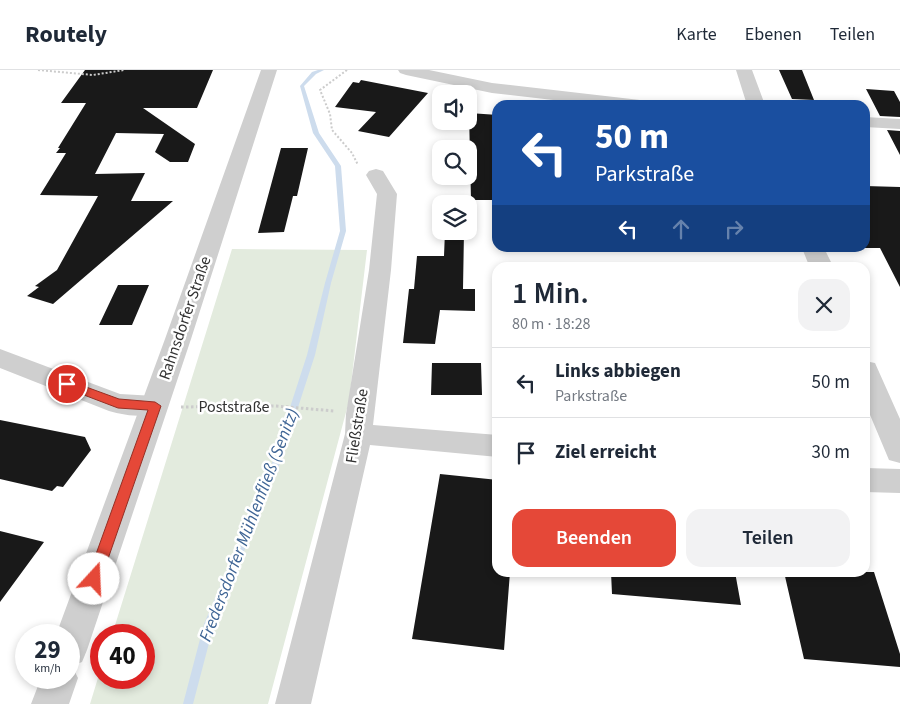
<!DOCTYPE html>
<html lang="de">
<head>
<meta charset="utf-8">
<style>
  body { margin:0; font-family:"Source Sans 3",sans-serif; background:#f2f2f3; color:#1f2937; height:100vh; display:flex; flex-direction:column; font-size:19px; white-space:nowrap }
  * { box-sizing:border-box; margin:0 }
  p { font-size:16px; color:#747a83 }
  .icon { flex:none; width:28px; height:28px; fill:none; stroke:currentColor; stroke-width:2; stroke-linecap:round; stroke-linejoin:round }
  .map { position:relative; flex:1; overflow:hidden }
  .panel { position:absolute; left:492px; top:192px; width:378px; height:315px; display:flex; flex-direction:column; background:#fff; border-radius:15px; box-shadow:0 2px 8px #0003 }
  .panel>* { flex:none }
  .banner { position:absolute; left:492px; top:30px; width:378px; height:152px; border-radius:15px; box-shadow:0 2px 8px #0003; background:#1a4fa0; color:#fff; overflow:hidden }
  .tools { position:absolute; left:432px; top:15px; display:grid; gap:10px }
  .tools a { display:grid; place-items:center; width:45px; height:45px; border-radius:10px; background:#fff; box-shadow:0 2px 8px #0003; font-size:25px }
  .speed { position:absolute; left:15px; top:554px; display:flex; gap:10px; font-size:25px; font-weight:700; text-align:center }
  .speed>* { display:grid; place-content:center; width:65px; height:65px; border-radius:50%; background:#fff; box-shadow:0 2px 8px #0003; line-height:1 }
  .speed small { font-size:12px; font-weight:400 }
  .speed .limit { border:8px solid #d22; background:#fff; color:#111 }
  .pin { position:absolute; display:grid; place-items:center; width:42px; height:42px; color:#fff; margin:-21px; border:2px solid #fff; border-radius:50%; box-shadow:0 1px 5px #0007 }
  .me { position:absolute; width:55px; margin:-28px; rotate:20deg; stroke-linejoin:round; filter:drop-shadow(0 0 4px #0008) }
  .turn { display:flex; align-items:center; gap:18px; height:105px; padding:0 20px; font-size:22px }
  .turn .icon { width:65px; height:65px; stroke-width:2.5 }
  .turn b { display:block; font-size:35px; line-height:42px }
  .lanes { display:flex; align-items:center; height:48px; padding:0 20px; background:#0003; justify-content:center; gap:25px; direction:ltr }
  .lanes .off { opacity:.35 }
  .round { display:grid; place-items:center; flex:none; width:52px; height:52px; border-radius:15px; background:#f2f2f3 }
  .head { display:flex; align-items:center; justify-content:space-between; height:85px; padding:0 20px }
  h1 { font-size:30px; font-weight:600; line-height:38px }
  .cta { display:flex; gap:10px; margin-top:auto; padding:10px 20px }
  .cta a { flex:1; height:58px; border-radius:15px; background:#e54838; color:#fff; font-size:20px; font-weight:600; line-height:58px; text-align:center }
  .cta a+a { background:#f2f2f3; color:#1f2937 }
  ul { padding:0; list-style:none }
  li { display:flex; align-items:center; gap:15px; height:70px; padding:0 20px; border-top:1px solid #e0e1e3 }
  li div { flex:1 }
  li b { display:block; font-size:19px }
  li em { font-style:normal }
  header { display:flex; align-items:center; gap:30px; box-sizing:border-box; height:70px; padding:0 25px; background:#fff; border-bottom:1px solid #e0e1e3 }
  header strong { font-size:24px }
  nav { display:flex; gap:28px; margin-inline-start:auto; font-size:18px }
  .map>svg:first-child { display:block }
  .green { fill:#e3ebde }
  .lines { fill:none; stroke-linecap:round; stroke-linejoin:round }
  .stream { fill:#cddced; fill-rule:evenodd }
  .building { fill:#191919 }
  .path-far1 { stroke:#ccc; stroke-width:2; stroke-dasharray:2 2; stroke-linecap:butt }
  .path { stroke:#ccc; stroke-width:3; stroke-dasharray:2.5 2.5; stroke-linecap:butt }
  .minor { fill:#cfcfcf; fill-rule:evenodd }
  .tertiary { fill:#cfcfcf; fill-rule:evenodd }
  .route { fill:#e54838; stroke:#952f24 }
  .labels { text-anchor:middle; dominant-baseline:central; stroke-width:5; stroke-linejoin:round; paint-order:stroke }
  .street-label { font-size:16px; fill:#323232; stroke:#fff }
  .water-label { font-size:18px; font-style:italic; fill:#3f6595; stroke:#fff }
</style>
</head>
<body>
<header>
<strong>Routely</strong>
<nav><a>Karte</a><a>Ebenen</a><a>Teilen</a></nav>
</header>
<div class="map">
<svg width="900" height="634" viewBox="0 0 900 634">
  <rect width="100%" height="100%" fill="#fff"/>
  <!-- green -->
  <path class="green" d="M232,179L367,180L349,331L268,634H90L101,598V608H144V565H112Z"/>
  <g class="lines">
    <!-- stream -->
    <path class="stream" d="M318,0H324L316,4L304,16L319,63L341,96L346,161L331,213L315,285L278,399L214,554L193,634H183L204,554L270,399L307,285L325,213L340,161L335,96L313,63L300,16L312,2Z"/>
  </g>
  <!-- building -->
  <path class="building" d="M85,0H213L197,38H143L195,74L188,92H170L155,82L164,64L116,63L95,104L145,103L131,131H173L53,234L27,226L39,217L35,216L57,200L98,126L40,125L66,83H56L60,78H58L86,33H61Z
    M779,0H802L814,30L792,29Z
    M361,10L428,23L389,67L358,61L376,42L335,37L353,12L359,13Z
    M866,19L894,21L900,32V47L880,46Z
    M469,43L498,45V130H471Z
    M887,60L900,61V85Z
    M281,78H308L297,126H293L284,162L258,163Z
    M865,116L900,117V217L880,178H865Z
    M445,161H464L463,219H475V241L440,240L435,274L403,273L409,219H414L417,186H444Z
    M118,215H149L132,255H99Z
    M432,293H481L482,325H431Z
    M0,350L85,367L91,380L63,417L57,416L52,421L0,409Z
    M440,404L498,410V502H510L504,580L412,569Z
    M0,461L44,472L0,532Z
    M611,502H735L741,535L612,524Z
    M784,502H874L900,584V597L804,589Z"/>
  <g class="lines">
    <!-- path-far1 -->
    <path class="path-far1" d="M38,0L93,5L124,0
      M347,0L320,20L330,44L332,60L352,83L358,95
      M660,32L697,35"/>
    <!-- path -->
    <path class="path" d="M181,337L276,336L334,341"/>
    <!-- minor -->
    <path class="minor" d="M398,0H429L492,13L640,30L646,31L649,35H596L492,23L406,5L400,3Z
      M865,47L900,49V59L865,57Z
      M376,99L383,101L397,124L391,200L373,355L498,365V387L370,375L311,634H275L345,364L346,344L369,200L377,124L366,105L369,101Z
      M0,279L120,324L155,326L164,329L168,336L164,343C148,348 125,346 109,341L0,298Z
      M865,398L900,399V423L865,422Z"/>
    <!-- tertiary -->
    <path class="tertiary" d="M261,0H277L191,269L87,580L82,592L72,596L78,608L69,634H31L41,608H69V565H56L165,269Z
      M736,0H752L765,35H747Z
      M802,178H824L834,198H810Z
      M865,291L875,293L900,349V393L889,390L865,333Z"/>
  </g>
  <!-- route -->
  <path class="route" d="M67,310L119,329L155,332L161,336L101,509L99,513L94,515L89,513L87,509L148,340L118,338L63,317L62,314Z"/>
  <g class="labels">
    <!-- street labels -->
    <g class="street-label">
      <text transform="translate(185 248) rotate(-71)">Rahnsdorfer Straße</text>
      <text x="234" y="337">Poststraße</text>
      <text transform="translate(357 356) rotate(-81)">Fließstraße</text>
    </g>
    <!-- water labels -->
    <g class="water-label">
      <text transform="translate(249 455) rotate(-69)">Fredersdorfer Mühlenfließ (Senitz)</text>
    </g>
  </g>
</svg>
<div class="tools">
<a><svg class="icon" aria-label="sound" viewBox="0 0 24 24"><path d="M4 9h4l5-4v14l-5-4H4zM17 9q2 3 0 6"/></svg></a>
<a><svg class="icon" aria-label="search" viewBox="0 0 24 24"><circle cx="10" cy="10" r="6"/><path d="M15 15l6 6"/></svg></a>
<a><svg class="icon" aria-label="layers" viewBox="0 0 24 24"><path d="M12 4l9 5-9 5-9-5zM3 14l9 5 9-5"/></svg></a>
</div>
<div class="speed"><div>29<small>km/h</small></div><div class="limit">40</div></div>
<div class="pin" style="left:67px;top:314px;background:#d93025"><svg class="icon" aria-label="arrive" viewBox="0 0 24 24"><path d="M6 21V4h12l-3 4 3 4H6"/></svg></div>
<svg class="me" style="left:94px;top:509px" viewBox="-20 -20 40 40"><circle r="19" fill="#fff"/><path d="M0-13L10 11 0 6-10 11z" fill="#e54838"/></svg>
<div class="banner">
<div class="turn"><svg class="icon" aria-label="left" viewBox="0 0 24 24"><path d="M17 20v-9H6M10 6l-5 5 5 5"/></svg><div><b>50 m</b>Parkstraße</div></div>
<div class="lanes"><svg class="icon" aria-label="left" viewBox="0 0 24 24"><path d="M17 20v-9H6M10 6l-5 5 5 5"/></svg><svg class="icon off" aria-label="ahead" viewBox="0 0 24 24"><path d="M12 20V5M6 11l6-6 6 6"/></svg><svg class="icon off" aria-label="right" viewBox="0 0 24 24"><path d="M7 20v-9h11M14 6l5 5-5 5"/></svg></div>
</div>
<section class="panel">
<div class="head"><div><h1>1 Min.</h1><p>80 m · 18:28</p></div><a class="round"><svg class="icon" aria-label="close" viewBox="0 0 24 24"><path d="M6 6l12 12M18 6L6 18"/></svg></a></div>
<ul>
<li><svg class="icon" aria-label="left" viewBox="0 0 24 24"><path d="M17 20v-9H6M10 6l-5 5 5 5"/></svg><div><b>Links abbiegen</b><p>Parkstraße</p></div><em>50 m</em></li>
<li><svg class="icon" aria-label="arrive" viewBox="0 0 24 24"><path d="M6 21V4h12l-3 4 3 4H6"/></svg><div><b>Ziel erreicht</b></div><em>30 m</em></li>
</ul>
<div class="cta"><a>Beenden</a><a>Teilen</a></div>
</section>
</div>
</body>
</html>
